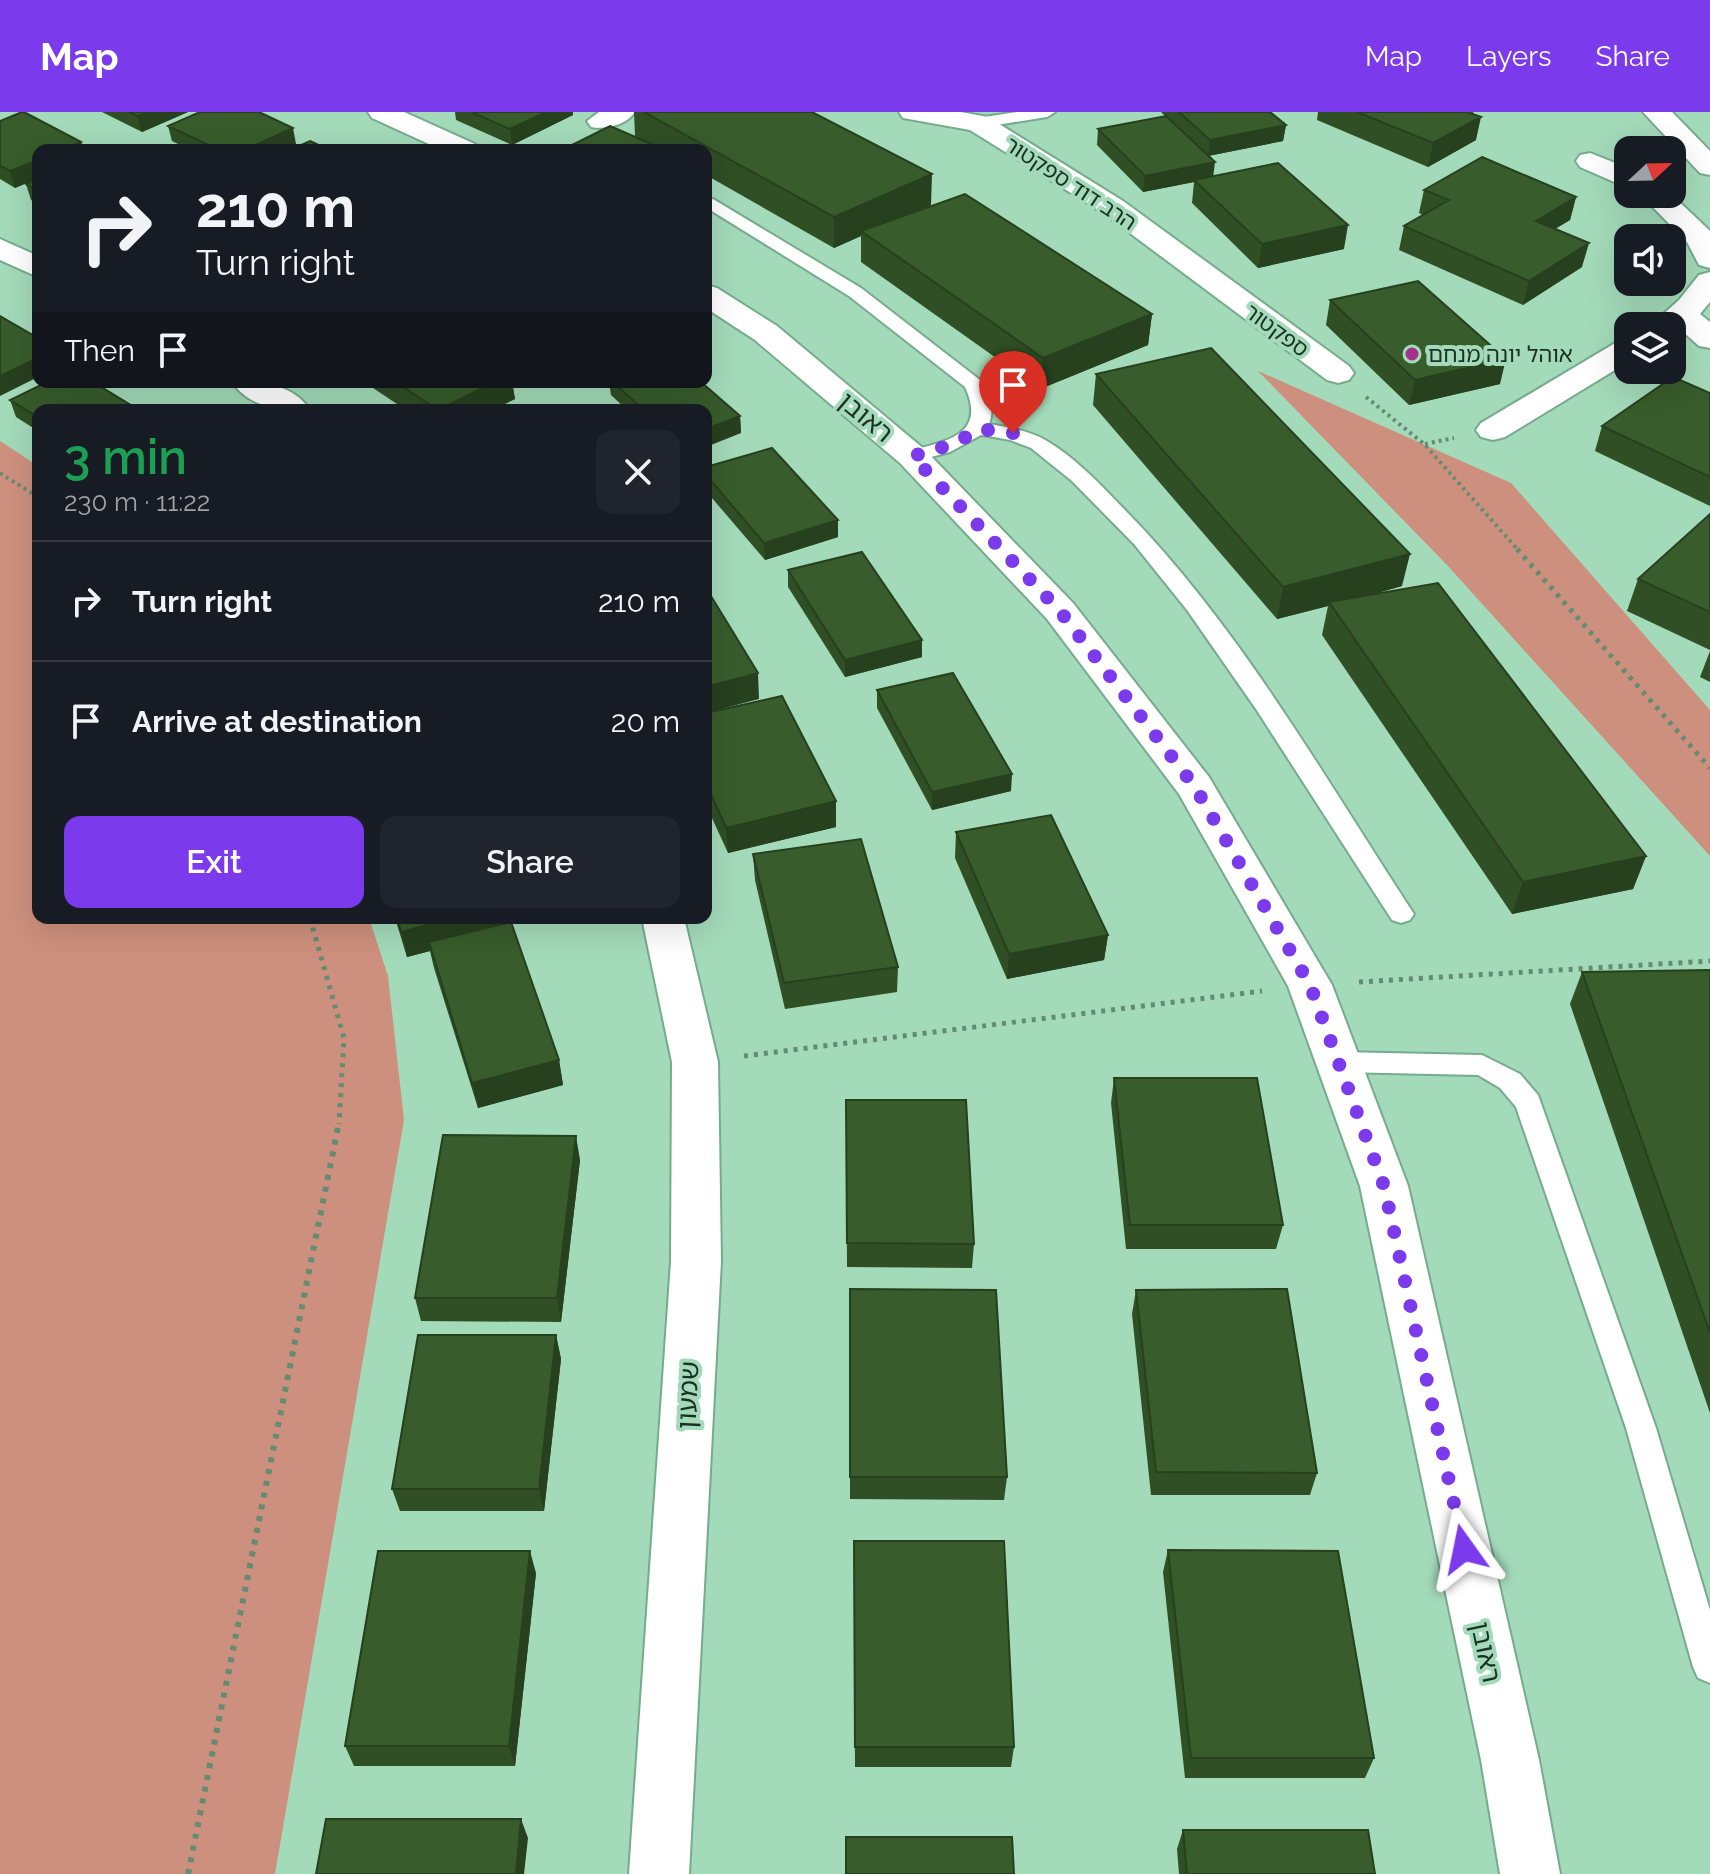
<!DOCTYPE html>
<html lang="en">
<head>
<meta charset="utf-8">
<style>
  body { margin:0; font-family:Raleway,"Noto Sans Hebrew",sans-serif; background:#20242c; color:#f1f3f6; height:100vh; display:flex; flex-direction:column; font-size:30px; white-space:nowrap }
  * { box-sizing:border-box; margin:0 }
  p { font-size:26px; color:#9ea1a6 }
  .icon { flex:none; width:44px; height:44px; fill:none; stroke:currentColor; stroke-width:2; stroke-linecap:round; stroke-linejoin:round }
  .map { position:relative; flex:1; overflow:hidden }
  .details { position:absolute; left:32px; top:292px; width:680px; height:520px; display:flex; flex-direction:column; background:#171b24; border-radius:16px; box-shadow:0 8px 32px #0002 }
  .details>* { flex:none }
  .guide { position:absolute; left:32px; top:32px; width:680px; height:244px; border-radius:16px; box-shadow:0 8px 32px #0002; background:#171b24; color:#f1f3f6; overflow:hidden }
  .needle { width:52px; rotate:68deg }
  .buttons { position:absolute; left:1614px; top:24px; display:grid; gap:16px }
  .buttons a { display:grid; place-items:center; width:72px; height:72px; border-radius:16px; background:#171b24; box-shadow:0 8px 32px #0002; font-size:40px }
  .pin { position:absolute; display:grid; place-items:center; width:68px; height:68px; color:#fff; margin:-82px -34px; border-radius:50% 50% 50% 0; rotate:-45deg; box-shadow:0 0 8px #0007 }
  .pin .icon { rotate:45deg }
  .me { position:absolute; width:88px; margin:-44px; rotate:348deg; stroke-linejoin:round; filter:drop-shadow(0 0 6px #0008) }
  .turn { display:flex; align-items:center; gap:28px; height:168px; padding:0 32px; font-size:36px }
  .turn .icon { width:104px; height:104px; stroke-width:2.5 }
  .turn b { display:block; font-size:56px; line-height:68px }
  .then { display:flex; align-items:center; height:76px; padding:0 32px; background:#0003; gap:16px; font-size:30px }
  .round { display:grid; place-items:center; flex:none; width:84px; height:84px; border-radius:16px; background:#20242c }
  .head { display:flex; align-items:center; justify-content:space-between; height:136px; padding:0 32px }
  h1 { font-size:48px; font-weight:600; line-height:60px; color:#1e9e55 }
  .primary-button { display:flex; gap:16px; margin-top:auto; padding:16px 32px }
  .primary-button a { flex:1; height:92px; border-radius:16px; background:#7c3aed; color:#fff; font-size:32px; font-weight:600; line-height:92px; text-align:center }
  .primary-button a+a { background:#20242c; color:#f1f3f6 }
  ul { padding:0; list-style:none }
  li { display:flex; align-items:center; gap:24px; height:120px; padding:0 32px; border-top:2px solid #363941 }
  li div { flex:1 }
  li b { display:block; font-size:30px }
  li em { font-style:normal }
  header { display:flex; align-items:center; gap:48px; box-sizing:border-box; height:112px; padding:0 40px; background:#7c3aed; color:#fff }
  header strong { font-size:38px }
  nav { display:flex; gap:44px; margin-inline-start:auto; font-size:28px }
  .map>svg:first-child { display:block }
  .green { fill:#ce907e }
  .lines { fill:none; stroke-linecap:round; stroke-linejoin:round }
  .service-casing { stroke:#76ab8c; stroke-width:4 }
  .minor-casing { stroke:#76ab8c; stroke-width:4 }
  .tertiary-casing { stroke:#76ab8c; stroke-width:4 }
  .path-far2 { stroke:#648b73; stroke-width:4; stroke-dasharray:3 4; stroke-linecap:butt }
  .path-far1 { stroke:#648b73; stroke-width:5; stroke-dasharray:4 6; stroke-linecap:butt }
  .path { stroke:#648b73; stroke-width:6; stroke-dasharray:5 7; stroke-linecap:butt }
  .service { fill:#fff; fill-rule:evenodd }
  .minor { fill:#fff; fill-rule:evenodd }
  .tertiary { fill:#fff; fill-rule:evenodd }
  .wall { fill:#304f25 }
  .shaded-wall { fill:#27401e }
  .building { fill:#385c2b; stroke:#27401e; stroke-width:2 }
  .route { stroke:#7c3aed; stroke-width:14; stroke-dasharray:0 25.2 }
  .poi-dot { fill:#a4308b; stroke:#a3dab9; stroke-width:3 }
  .labels { text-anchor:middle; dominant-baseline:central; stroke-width:8; stroke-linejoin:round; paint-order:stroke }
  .far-street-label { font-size:22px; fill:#1c3125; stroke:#a3dab9 }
  .far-poi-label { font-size:22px; fill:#1c3125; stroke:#a3dab9; text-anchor:start }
  .street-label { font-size:26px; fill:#1c3125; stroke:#a3dab9 }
</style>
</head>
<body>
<header>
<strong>Map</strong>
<nav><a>Map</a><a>Layers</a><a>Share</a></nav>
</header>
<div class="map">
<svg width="1710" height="1762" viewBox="0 0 1710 1762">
  <rect width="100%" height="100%" fill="#a3dab9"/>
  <!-- green -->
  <path class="green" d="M1258,259L1511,371L1710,598V744L1447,453Z
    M0,329L38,354V806H369L388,864L404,1008L275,1762H0Z"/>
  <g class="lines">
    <!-- service casing -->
    <g class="service-casing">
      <path id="service" d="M1017,0H1055L1047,5L978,16L970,11L978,6Z
        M713,87L861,176L980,268C989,282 995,296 989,312C1009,315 1030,319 1047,329C1074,345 1098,370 1120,393C1235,508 1321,660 1410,796L1414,802L1410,808L1401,811L1392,808L1256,597L1187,498L1134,432L1072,369L1031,336L1010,328L988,324L981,323L950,340L912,350L905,348L902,344L905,340C943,330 988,325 965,275L849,184L707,96L706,90Z
        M1339,940L1482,943L1520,962L1538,983L1656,1316L1710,1498V1571L1698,1566L1693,1555L1626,1316L1516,995L1500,976L1478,963L1339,960L1330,957L1326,950L1330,943Z"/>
    </g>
    <!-- minor casing -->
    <g class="minor-casing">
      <path id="minor" d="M368,0H404L475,32L479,38H442L372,6Z
        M599,0H635C626,13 606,18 591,15L587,9Z
        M899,0H961L988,5L1123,89L1349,254L1354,261L1349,268L1338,271L1327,268L1103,101L970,18L903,6Z
        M1590,41L1628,56V76L1580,55L1576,49L1580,43Z
        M1640,82H1671L1710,119V156L1699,153L1687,130Z
        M0,127L38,144V165L0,148Z
        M1710,160V190L1700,202L1710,210V236L1699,234L1681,218L1672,222V214H1650L1679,188L1699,163Z
        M706,173L717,176L777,214L924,337L1073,491L1209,665L1332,873L1408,1074L1539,1648L1560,1762H1500L1481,1648L1360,1074L1288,874L1179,682L1047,507L900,351L755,228L706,196Z
        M1628,227V250L1505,325L1493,328L1481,325L1476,318L1481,311L1617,230Z
        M232,270C261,270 292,271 310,298C281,298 251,297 232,270Z
        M642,806H684L718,950L721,1149L689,1762H629L671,1149L672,950Z"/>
    </g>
    <!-- tertiary casing -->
    <g class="tertiary-casing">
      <path id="tertiary" d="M1643,0H1672L1710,39V63L1700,61Z"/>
    </g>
    <!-- path-far2 -->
    <path class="path-far2" d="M1366,285L1424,332L1519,439
      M1425,332L1454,326
      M0,361L38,385"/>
    <!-- path-far1 -->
    <path class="path-far1" d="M1517,437L1710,656
      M310,806L344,926L339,1012
      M1359,870L1710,849
      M744,944L1262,879"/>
    <!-- path -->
    <path class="path" d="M188,1762L339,1010"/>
    <!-- service -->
    <use href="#service" class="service"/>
    <!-- minor -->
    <use href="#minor" class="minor"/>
    <!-- tertiary -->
    <use href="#tertiary" class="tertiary"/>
  </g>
  <!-- wall -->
  <path class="wall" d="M102,0H188L142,20Z
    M455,0H573V3L512,33L456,8Z
    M634,0H812L931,93L916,99L1152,202L1148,233L1040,277L861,150V124L834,136L706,63V38H562L650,32L635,24Z
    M1161,0H1270L1286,13L1283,29L1208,44L1213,64L1344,137L1258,156L1192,91L1194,70L1143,80L1097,33L1098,17L1166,5Z
    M1318,0H1474L1471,2L1476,28L1428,55L1317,8Z
    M0,9L81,30L84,38H38V66L15,76L0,67Z
    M168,14L296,32L283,38H190L172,29Z
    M38,67V92L31,88L26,72Z
    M1424,78L1576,85L1570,108L1555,117L1582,155L1523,193L1399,138L1404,114L1423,103L1419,101Z
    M1330,188L1500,272L1409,293L1326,213Z
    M1096,262L1402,474L1371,483L1646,744L1633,777L1512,802L1322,523L1328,494L1277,507L1093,293Z
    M364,270H512L515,287L492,298H406Z
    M609,270H701L740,304L741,321L706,298H627L611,283Z
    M1710,281V394L1595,339L1602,314Z
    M10,288L38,298V319L16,305Z
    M706,355L838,425L765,448L706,379Z
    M1710,402V538L1627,499L1638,467Z
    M788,458L922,545L845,565L788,475Z
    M1710,539V570L1700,565Z
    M877,578L1011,679L932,698L877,596Z
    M706,601L836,689V715L728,741L706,693Z
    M956,720L1108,823L1104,848L1007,867L955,746Z
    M753,742L898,855L897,880L785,897L755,768Z
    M395,806H499L500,812L559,948L563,973L478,996L434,856L430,839L407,845Z
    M1710,858V1301L1570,892L1582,860Z
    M1114,966L1283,1113L1276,1137H1126L1111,991Z
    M846,988L974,1132L972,1156L847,1155Z
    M580,1048L561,1210L421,1209L415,1186Z
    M850,1177L1007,1365L1004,1388L850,1387Z
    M1136,1178L1317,1361L1310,1383H1151L1132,1202Z
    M556,1223L561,1247L544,1399H400L392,1377Z
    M854,1429L1014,1635L1011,1655H855Z
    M1168,1438L1374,1646L1365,1666H1185L1163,1460Z
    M536,1461L515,1654H354L345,1634Z
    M1183,1718L1375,1762H1179L1177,1737Z"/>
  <!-- shaded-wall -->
  <path class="shaded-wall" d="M147,0H188L142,20L137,4Z
    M546,0H573V3L512,33L510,17Z
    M1481,5L1476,28L1428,55L1433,31Z
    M1286,13L1283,29L1208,44L1210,28Z
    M293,16L296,32L283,38H244Z
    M81,30L84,38H61Z
    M38,48V66L15,76L10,59Z
    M1215,50L1213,66L1194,68V70L1143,80L1145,64Z
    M932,62L931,93L865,122L861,119V124L834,136V105Z
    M1576,85L1570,108L1529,132L1536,109Z
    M1348,113L1344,137L1258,156L1262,132Z
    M1589,131L1582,155L1523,193L1529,169Z
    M1152,202L1148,233L1040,277L1043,246Z
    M38,246V265L0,284V264Z
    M1506,247L1500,272L1409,293L1415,268Z
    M495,270H512L515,287L492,298H438Z
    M740,304L741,321L706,335V317Z
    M838,408V425L765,448L764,431Z
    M1410,442L1402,474L1331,493L1329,490L1328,494L1277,507L1283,475Z
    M922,528V545L845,565V548Z
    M758,561L759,587L706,601V575Z
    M1012,662L1011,679L932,698V680Z
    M836,689V715L728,741L726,716Z
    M1646,744L1633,777L1512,802L1523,770Z
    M454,806H499L501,820L429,830L430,839L407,845L401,820Z
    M1108,823L1104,848L1007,867L1009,842Z
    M559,948L563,973L478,996L472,971Z
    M576,1024L580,1048L561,1210L557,1186Z
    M556,1223L561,1247L544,1399L539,1377Z
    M530,1439L536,1461L515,1654L509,1634Z
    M521,1707L528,1726L524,1762H516Z"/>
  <!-- building -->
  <path class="building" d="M22,0H24L81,30L61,38H38V48L10,59L0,54V9Z
    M129,0H147L137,4Z
    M200,0H259L293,16L244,38H219L168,14Z
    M471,0H546L510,17Z
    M644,0H812L932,62L834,105Z
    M1179,0H1270L1286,13L1210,28Z
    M1357,0H1467L1481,5L1433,31Z
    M1166,4L1215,50L1145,64L1098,17Z
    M610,14L665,38H562Z
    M310,29L329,38H290Z
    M1482,45L1576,85L1536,109L1589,131L1529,169L1404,114L1449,88L1424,78Z
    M1278,51L1348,113L1262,132L1194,68Z
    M38,67V79L26,72Z
    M965,82L1152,202L1043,246L861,119Z
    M1418,169L1506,247L1415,268L1330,188Z
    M0,204L38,226V246L0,264Z
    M1211,236L1410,442L1283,475L1096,262Z
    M1673,265L1710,281V365L1602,314Z
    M47,270H93L139,298H38V305L10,288Z
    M396,270H495L438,298Z
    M613,270H701L740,304L706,317V298H644Z
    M772,336L838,408L764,431L706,363V355Z
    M1710,402V500L1638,467Z
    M862,440L922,528L845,548L788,458Z
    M1438,471L1646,744L1523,770L1329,490Z
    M706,476L758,561L706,575Z
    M953,561L1012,662L932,680L877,578Z
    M782,584L836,689L726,716L706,671V601Z
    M1051,703L1108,823L1009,842L956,720Z
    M861,727L898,855L784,871L753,742Z
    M397,806H454L401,820Z
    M511,810L559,948L472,971L429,830Z
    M1710,858V1221L1582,860Z
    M1114,966H1257L1283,1113H1130Z
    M846,988H966L974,1132L847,1131Z
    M443,1023L576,1024L557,1186H415Z
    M850,1177L996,1178L1007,1365H850Z
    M1287,1177L1317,1361L1156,1360L1136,1178Z
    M418,1223H556L539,1377H392Z
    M854,1429H1004L1014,1635H855Z
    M1168,1438L1338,1439L1374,1646H1191Z
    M378,1439H530L509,1634H345Z
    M326,1707H521L516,1762H316Z
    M1183,1718H1368L1375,1762H1187Z
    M846,1725H1012L1014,1762H846Z"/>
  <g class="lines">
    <!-- route -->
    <path class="route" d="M1013,321L980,317C958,331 937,338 912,344L1060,499L1195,675L1310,873L1384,1074L1464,1437"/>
  </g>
  <!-- markers -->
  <circle class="poi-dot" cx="1412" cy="242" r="8"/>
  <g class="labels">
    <!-- far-street labels -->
    <g class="far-street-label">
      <text transform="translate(1071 71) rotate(33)">הרב דוד ספקטור</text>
      <text transform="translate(1277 218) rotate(36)">ספקטור</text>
    </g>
    <!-- far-poi labels -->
    <g class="far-poi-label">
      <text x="1428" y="242">אוהל יונה מנחם</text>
    </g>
    <!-- street labels -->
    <g class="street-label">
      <text transform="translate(866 305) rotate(40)">ראובן</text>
      <text transform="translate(688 1283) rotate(-87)">שמעון</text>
      <text transform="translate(1486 1540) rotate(78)">ראובן</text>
    </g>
  </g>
</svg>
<div class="buttons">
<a><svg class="needle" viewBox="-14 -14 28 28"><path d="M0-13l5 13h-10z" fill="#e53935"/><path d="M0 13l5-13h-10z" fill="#9ea1a6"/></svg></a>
<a><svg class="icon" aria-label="sound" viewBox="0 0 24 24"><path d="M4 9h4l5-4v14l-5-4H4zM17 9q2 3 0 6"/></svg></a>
<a><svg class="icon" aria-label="layers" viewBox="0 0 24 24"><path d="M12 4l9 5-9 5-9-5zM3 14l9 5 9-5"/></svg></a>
</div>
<div class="pin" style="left:1013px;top:321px;background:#d93025"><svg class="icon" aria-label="arrive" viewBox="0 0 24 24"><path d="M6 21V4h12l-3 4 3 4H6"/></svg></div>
<svg class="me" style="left:1464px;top:1437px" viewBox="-20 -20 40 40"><path d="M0-17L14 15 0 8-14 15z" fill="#7c3aed" stroke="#fff" stroke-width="4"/></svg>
<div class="guide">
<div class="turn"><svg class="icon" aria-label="right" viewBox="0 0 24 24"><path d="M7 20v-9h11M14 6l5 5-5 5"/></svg><div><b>210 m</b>Turn right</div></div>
<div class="then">Then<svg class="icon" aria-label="arrive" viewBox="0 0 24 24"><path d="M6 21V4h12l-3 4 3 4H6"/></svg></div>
</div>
<section class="details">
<div class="head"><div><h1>3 min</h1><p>230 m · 11:22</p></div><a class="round"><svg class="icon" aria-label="close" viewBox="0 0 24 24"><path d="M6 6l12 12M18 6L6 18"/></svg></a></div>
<ul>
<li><svg class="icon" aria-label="right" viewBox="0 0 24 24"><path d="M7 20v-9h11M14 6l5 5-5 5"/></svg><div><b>Turn right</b></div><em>210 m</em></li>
<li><svg class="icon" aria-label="arrive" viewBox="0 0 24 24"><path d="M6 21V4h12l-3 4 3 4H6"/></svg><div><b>Arrive at destination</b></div><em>20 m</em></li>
</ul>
<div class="primary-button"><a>Exit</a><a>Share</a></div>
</section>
</div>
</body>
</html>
